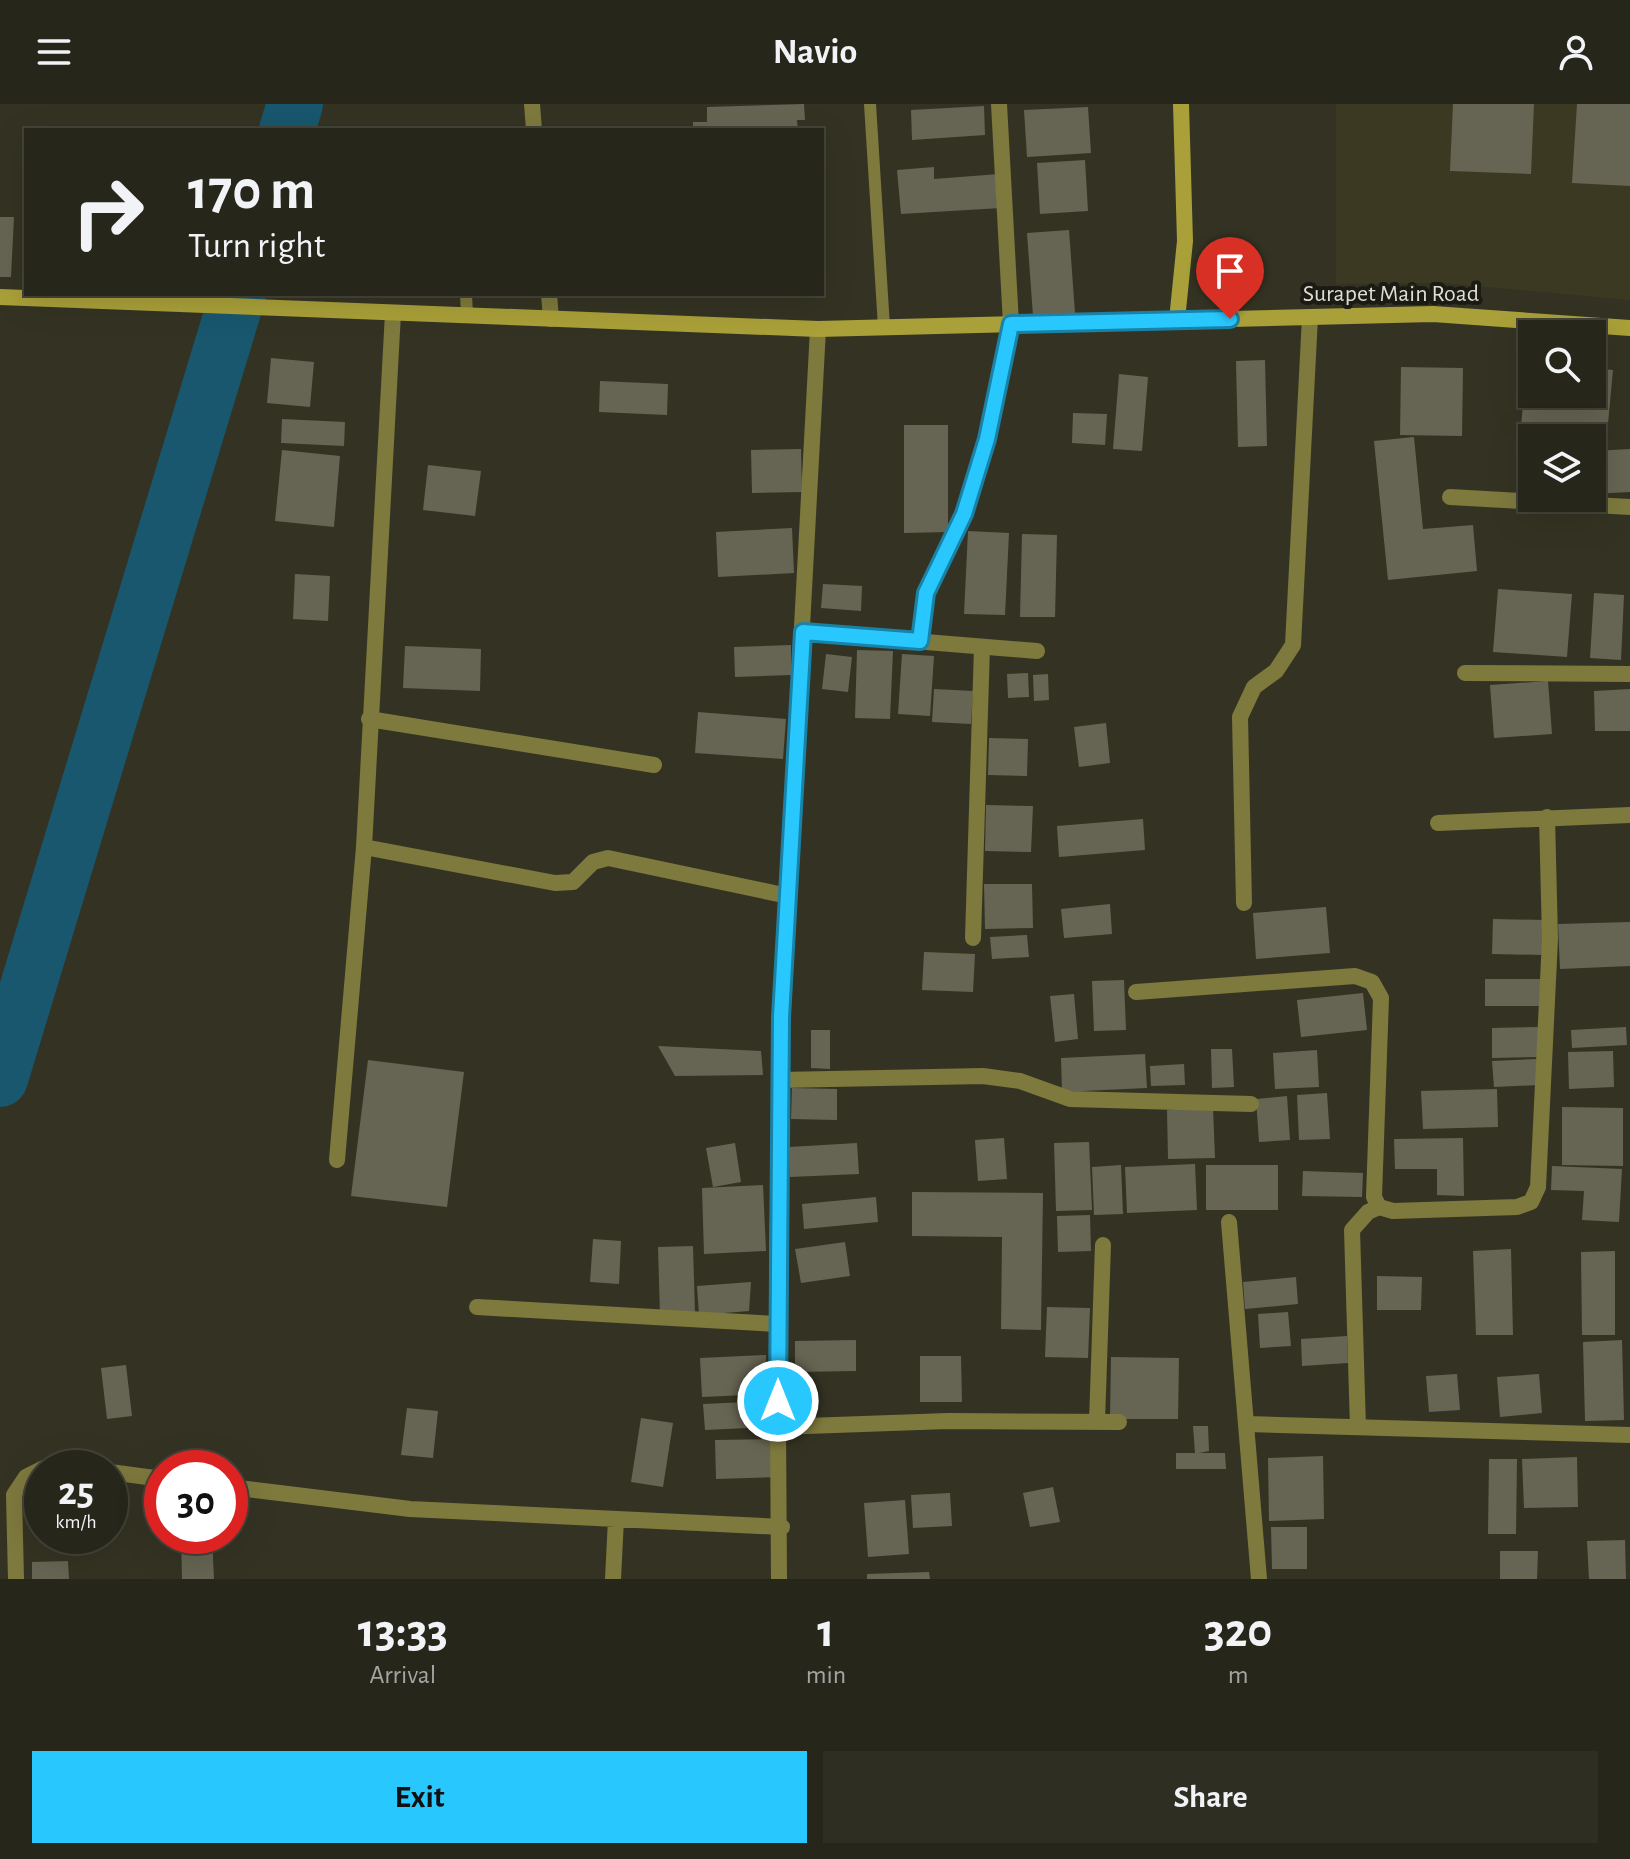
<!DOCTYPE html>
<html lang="en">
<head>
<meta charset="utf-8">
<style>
  body { margin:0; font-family:"Alegreya Sans",sans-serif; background:#2f2e23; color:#f1f3f6; height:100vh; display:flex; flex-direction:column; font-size:30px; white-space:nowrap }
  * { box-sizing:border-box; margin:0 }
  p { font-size:26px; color:#a4a5a2 }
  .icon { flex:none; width:44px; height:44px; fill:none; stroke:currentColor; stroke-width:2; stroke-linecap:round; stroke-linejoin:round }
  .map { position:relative; height:1475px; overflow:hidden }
  .details { display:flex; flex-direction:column; background:#27261a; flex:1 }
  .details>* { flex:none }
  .guide { position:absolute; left:24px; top:24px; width:800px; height:168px; border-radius:0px; box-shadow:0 8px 32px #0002,0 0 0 2px #434339; background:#27261a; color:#f1f3f6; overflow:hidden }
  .buttons { position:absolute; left:1518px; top:216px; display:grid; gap:16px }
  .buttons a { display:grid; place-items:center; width:88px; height:88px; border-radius:0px; background:#27261a; box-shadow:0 8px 32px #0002,0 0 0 2px #434339; font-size:40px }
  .speed { position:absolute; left:24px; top:1346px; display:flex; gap:16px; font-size:40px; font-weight:700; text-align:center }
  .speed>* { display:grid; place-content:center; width:104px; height:104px; border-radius:50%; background:#27261a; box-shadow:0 8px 32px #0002,0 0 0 2px #434339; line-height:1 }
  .speed small { font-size:20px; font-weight:400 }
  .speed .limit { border:12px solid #d22; background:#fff; color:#111 }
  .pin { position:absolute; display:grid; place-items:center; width:68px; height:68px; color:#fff; margin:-82px -34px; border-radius:50% 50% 50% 0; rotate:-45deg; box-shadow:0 0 8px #0007 }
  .pin .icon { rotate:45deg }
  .me { position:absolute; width:88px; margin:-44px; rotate:0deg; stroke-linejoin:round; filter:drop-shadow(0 0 6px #0008) }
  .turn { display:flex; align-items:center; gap:28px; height:168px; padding:0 32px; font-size:36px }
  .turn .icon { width:104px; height:104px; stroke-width:2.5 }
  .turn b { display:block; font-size:56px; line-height:68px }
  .eta { display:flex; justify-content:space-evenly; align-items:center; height:136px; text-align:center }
  .eta b { font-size:48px; font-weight:600; line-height:56px }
  .button { display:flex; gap:16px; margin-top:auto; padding:16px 32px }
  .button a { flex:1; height:92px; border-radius:0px; background:#28c8ff; color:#111; font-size:32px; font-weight:600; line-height:92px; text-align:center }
  .button a+a { background:#2f2e23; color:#f1f3f6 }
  header { display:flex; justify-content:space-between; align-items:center; height:104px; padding:0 32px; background:#27261a; font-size:36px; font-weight:600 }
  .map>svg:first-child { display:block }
  .built { fill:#3b3922 }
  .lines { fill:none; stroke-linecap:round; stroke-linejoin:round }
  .river { stroke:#18576e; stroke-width:56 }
  .building { fill:#666553 }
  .lane { stroke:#7e793d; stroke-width:12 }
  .street { stroke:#7e793d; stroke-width:16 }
  .secondary { stroke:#a9a039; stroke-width:16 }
  .route-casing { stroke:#1a82a6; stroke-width:20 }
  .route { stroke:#28c8ff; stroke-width:14 }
  .labels { text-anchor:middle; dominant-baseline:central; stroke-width:8; stroke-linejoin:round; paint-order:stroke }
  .street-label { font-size:24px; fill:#deded4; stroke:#1b1a13 }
</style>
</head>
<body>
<header><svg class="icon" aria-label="menu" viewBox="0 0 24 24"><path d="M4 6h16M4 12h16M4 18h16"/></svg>Navio<svg class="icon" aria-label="person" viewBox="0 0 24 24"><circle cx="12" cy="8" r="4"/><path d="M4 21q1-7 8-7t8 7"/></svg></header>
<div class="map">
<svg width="1630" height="1475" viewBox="0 0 1630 1475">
  <rect width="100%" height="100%" fill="#343323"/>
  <!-- built -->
  <path class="built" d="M1336,0H1630V196L1443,179L1336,180Z"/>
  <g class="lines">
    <!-- river -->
    <path class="river" d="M287,26L295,0
      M0,975L238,190"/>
  </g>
  <!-- building -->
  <path class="building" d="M804,0L805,16H797L798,26H693V18H707V3Z
    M1453,0H1534L1531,70L1450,67Z
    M1577,0H1630V82L1572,79Z
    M984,2L985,31L912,36L911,6Z
    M1088,3L1091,49L1027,53L1024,6Z
    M1085,56L1088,107L1040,110L1037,59Z
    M934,63V75L999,70L1001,104L901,110L897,66Z
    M0,113H14L11,173H0Z
    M1069,126L1075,209L1033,212L1027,129Z
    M22,138H26V178H22Z
    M271,254L314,258L310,303L267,299Z
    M1265,256L1267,342L1238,343L1236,257Z
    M1527,259L1532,260V290H1592V264L1613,266L1606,341L1592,340V334L1520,333Z
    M1401,263L1463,264L1462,332L1400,331Z
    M1119,270L1148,273L1142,347L1113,345Z
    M600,277L668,280L667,311L599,308Z
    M1073,309L1107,310L1105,341L1072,339Z
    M282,315L345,318L344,342L281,339Z
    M904,321H948V428L904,429Z
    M1414,333L1423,425L1473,421L1477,467L1388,476L1374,337Z
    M801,345L802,388L752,389L751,346Z
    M1630,345V388L1592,390V347Z
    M282,346L340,352L334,423L275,417Z
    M428,361L481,367L475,412L423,406Z
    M792,424L794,469L718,473L716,428Z
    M968,427L1009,429L1005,511L964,510Z
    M1022,430L1057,431L1055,513H1020Z
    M295,470L330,472L328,517L293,515Z
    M823,480L862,482L861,507L821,504Z
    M1498,485L1572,490L1567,553L1493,548Z
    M1594,489L1624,491L1621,556L1590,554Z
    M791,541V571L735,573L734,543Z
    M405,542L481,545L480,587L403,584Z
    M857,546L893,547L890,615L855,614Z
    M826,550L852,553L848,588L822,585Z
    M902,550L934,552L930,612L898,610Z
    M1028,569L1029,593L1008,594L1007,570Z
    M1048,570L1049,596L1034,597L1033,571Z
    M1548,577L1552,630L1494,634L1490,581Z
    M934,585L973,587L971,620L932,618Z
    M1630,585V627H1595L1594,587Z
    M698,608L786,615L783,655L695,649Z
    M1106,619L1110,659L1079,663L1074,623Z
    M989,634L1028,635L1027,672L988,671Z
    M986,701L1033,702L1031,748L985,747Z
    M1143,715L1145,746L1059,753L1057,722Z
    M984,780H1032L1033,824L985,825Z
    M1110,800L1112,830L1064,834L1061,805Z
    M1326,803L1330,849L1256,855L1253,809Z
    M1493,815L1544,816V851L1492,850Z
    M1630,818V862L1560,865L1558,820Z
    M1027,831L1029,853L992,855L990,833Z
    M924,848L975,850L973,888L922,886Z
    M1485,875H1542V902H1485Z
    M1124,876L1126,926L1094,927L1092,877Z
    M1363,889L1367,926L1301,933L1297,896Z
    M1074,890L1078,935L1055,938L1050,892Z
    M1539,923L1540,953L1492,954V924Z
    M1626,923L1627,941L1572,944L1571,926Z
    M811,926H830V965L811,964Z
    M658,942L761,947L763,971L675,972Z
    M1211,945H1232L1234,983L1212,984Z
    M1317,946L1319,983L1275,985L1273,949Z
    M1613,947L1614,983L1569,985L1568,948Z
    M1145,950L1147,984L1062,988L1061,954Z
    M1537,955L1538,981L1494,983L1492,957Z
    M368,956L464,968L447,1103L351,1092Z
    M1184,960L1185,981L1151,982L1150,962Z
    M792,984L837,985V1016L791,1015Z
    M1497,985L1498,1023L1423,1025L1421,987Z
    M1327,989L1330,1035L1299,1036L1297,991Z
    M1287,992L1290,1036L1259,1038L1256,995Z
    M1562,1003L1623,1004V1062L1562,1061Z
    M1213,1004L1215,1054L1168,1055L1167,1006Z
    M1004,1034L1007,1075L978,1077L975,1036Z
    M1463,1034L1464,1092L1437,1091V1065H1395L1394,1035Z
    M1089,1038L1092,1106L1056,1107L1054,1039Z
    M735,1039L741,1078L713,1083L706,1044Z
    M857,1039L859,1070L790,1073L789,1043Z
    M1195,1060L1197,1106L1127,1109L1125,1063Z
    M1121,1061L1123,1110L1094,1111L1092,1063Z
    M1206,1061H1278V1106H1206Z
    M1552,1062L1622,1065L1619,1118L1582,1116L1584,1087L1551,1086Z
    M1303,1067L1363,1069L1362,1093L1302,1092Z
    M763,1081L766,1147L704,1150L702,1084Z
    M912,1088L1043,1089L1041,1226L1001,1225L1002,1133L912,1132Z
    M876,1093L878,1118L804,1125L802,1100Z
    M1090,1111L1091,1147L1058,1148L1057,1112Z
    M593,1135L621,1137L619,1180L590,1178Z
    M845,1138L850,1172L801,1179L795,1145Z
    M693,1142L695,1210L660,1211L658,1143Z
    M1511,1145L1513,1231H1476L1473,1147Z
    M1615,1147V1231H1582L1581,1148Z
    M1377,1172L1422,1173L1421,1206H1377Z
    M1296,1173L1298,1200L1245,1205L1243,1178Z
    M751,1178L749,1207L699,1211L697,1182Z
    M1047,1203L1090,1204L1088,1254L1045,1253Z
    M1288,1208L1291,1242L1260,1244L1258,1210Z
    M1347,1232L1348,1259L1302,1262L1301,1235Z
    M856,1236V1267L795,1268V1237Z
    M1622,1236L1624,1316L1585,1317L1583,1238Z
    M766,1251L767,1290L702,1293L700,1254Z
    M920,1252H961L962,1298H920Z
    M1111,1253L1179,1254L1178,1315H1110Z
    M126,1261L132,1312L107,1315L101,1264Z
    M1457,1270L1460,1306L1429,1308L1426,1272Z
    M1539,1270L1542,1309L1500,1313L1497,1273Z
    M770,1297L772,1323L705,1326L703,1300Z
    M407,1304L438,1307L433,1354L401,1351Z
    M641,1314L673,1319L663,1383L631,1378Z
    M1193,1322H1208L1209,1347L1199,1349H1225L1226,1365H1176V1349H1195Z
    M775,1335L776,1373L716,1375L715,1336Z
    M1323,1352L1324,1415L1269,1417L1268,1354Z
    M1577,1353L1578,1403L1524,1404L1522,1355Z
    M1489,1355H1517L1516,1430H1488Z
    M1053,1383L1060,1418L1030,1423L1023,1389Z
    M950,1389L952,1422L913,1424L911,1391Z
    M905,1396L909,1450L868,1453L864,1399Z
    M1271,1423H1307V1465H1272Z
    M181,1432H212L214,1475H182Z
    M1625,1436L1626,1475H1589L1587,1437Z
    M1500,1447H1538L1537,1475H1500Z
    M68,1457L69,1475H32V1458Z
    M929,1468L930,1475H867V1470Z"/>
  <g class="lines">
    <!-- lane -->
    <path class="lane" d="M870,0L884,223
      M466,190L467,211"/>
    <!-- street -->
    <path class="street" d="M532,0L534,26
      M549,190L551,215
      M1450,393L1630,403
      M803,528L1037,547
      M920,537L926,489L964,410L987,335L1011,220L999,0
      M1465,569L1630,570
      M369,615L654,661
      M1438,719L1630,711
      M364,743L555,779L573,778L593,758L608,754L788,792
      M1244,799L1240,613L1254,583L1276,567L1293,541L1310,213
      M973,834L982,543
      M1136,888L1355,872L1372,878L1381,894L1374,1093L1379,1103L1393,1107L1517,1103L1531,1098L1538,1083L1550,835L1547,713
      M780,976L983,972L1020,977L1070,995L1251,1000
      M337,1056L364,743L393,209
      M1229,1118L1259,1475
      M477,1203L777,1220
      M1097,1318L1103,1141
      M1247,1320L1630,1331
      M778,1323L948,1317L1119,1318
      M1358,1323L1352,1126L1368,1108L1379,1103
      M44,1364H74
      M110,1368L162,1375
      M230,1383L410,1405L782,1423
      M16,1475L14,1391L26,1373L42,1365
      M613,1475L616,1415
      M779,1475L777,1165L781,913L818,225"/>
    <!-- secondary -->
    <path class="secondary" d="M0,193L818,225L1433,210L1630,224
      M1177,216L1185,137L1181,0"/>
  </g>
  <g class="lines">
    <!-- route casing -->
    <g class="route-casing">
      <path id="route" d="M778,1297L781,913L803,528L920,537L926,489L964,410L987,335L1011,220L1230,215"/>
    </g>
    <!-- route -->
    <use href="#route" class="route"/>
  </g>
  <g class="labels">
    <!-- street labels -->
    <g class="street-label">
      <text x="1391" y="190">Surapet Main Road</text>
    </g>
  </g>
</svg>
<div class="buttons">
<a><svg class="icon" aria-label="search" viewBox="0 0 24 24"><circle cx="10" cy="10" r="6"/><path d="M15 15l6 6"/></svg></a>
<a><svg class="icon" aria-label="layers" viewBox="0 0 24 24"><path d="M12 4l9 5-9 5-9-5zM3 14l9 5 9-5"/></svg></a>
</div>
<div class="speed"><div>25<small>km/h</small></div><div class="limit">30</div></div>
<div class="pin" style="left:1230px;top:215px;background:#d93025"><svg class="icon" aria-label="arrive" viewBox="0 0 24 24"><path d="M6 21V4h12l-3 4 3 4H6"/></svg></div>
<svg class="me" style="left:778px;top:1297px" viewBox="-20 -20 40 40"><circle r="17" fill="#28c8ff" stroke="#fff" stroke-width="3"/><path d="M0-11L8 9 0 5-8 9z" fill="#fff"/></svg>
<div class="guide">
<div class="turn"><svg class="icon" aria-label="right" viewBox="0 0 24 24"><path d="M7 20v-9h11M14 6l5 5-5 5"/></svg><div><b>170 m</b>Turn right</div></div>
</div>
</div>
<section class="details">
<div class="eta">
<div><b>13:33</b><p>Arrival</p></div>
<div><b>1</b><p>min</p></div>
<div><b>320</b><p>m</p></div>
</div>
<div class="button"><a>Exit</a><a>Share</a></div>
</section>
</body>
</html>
